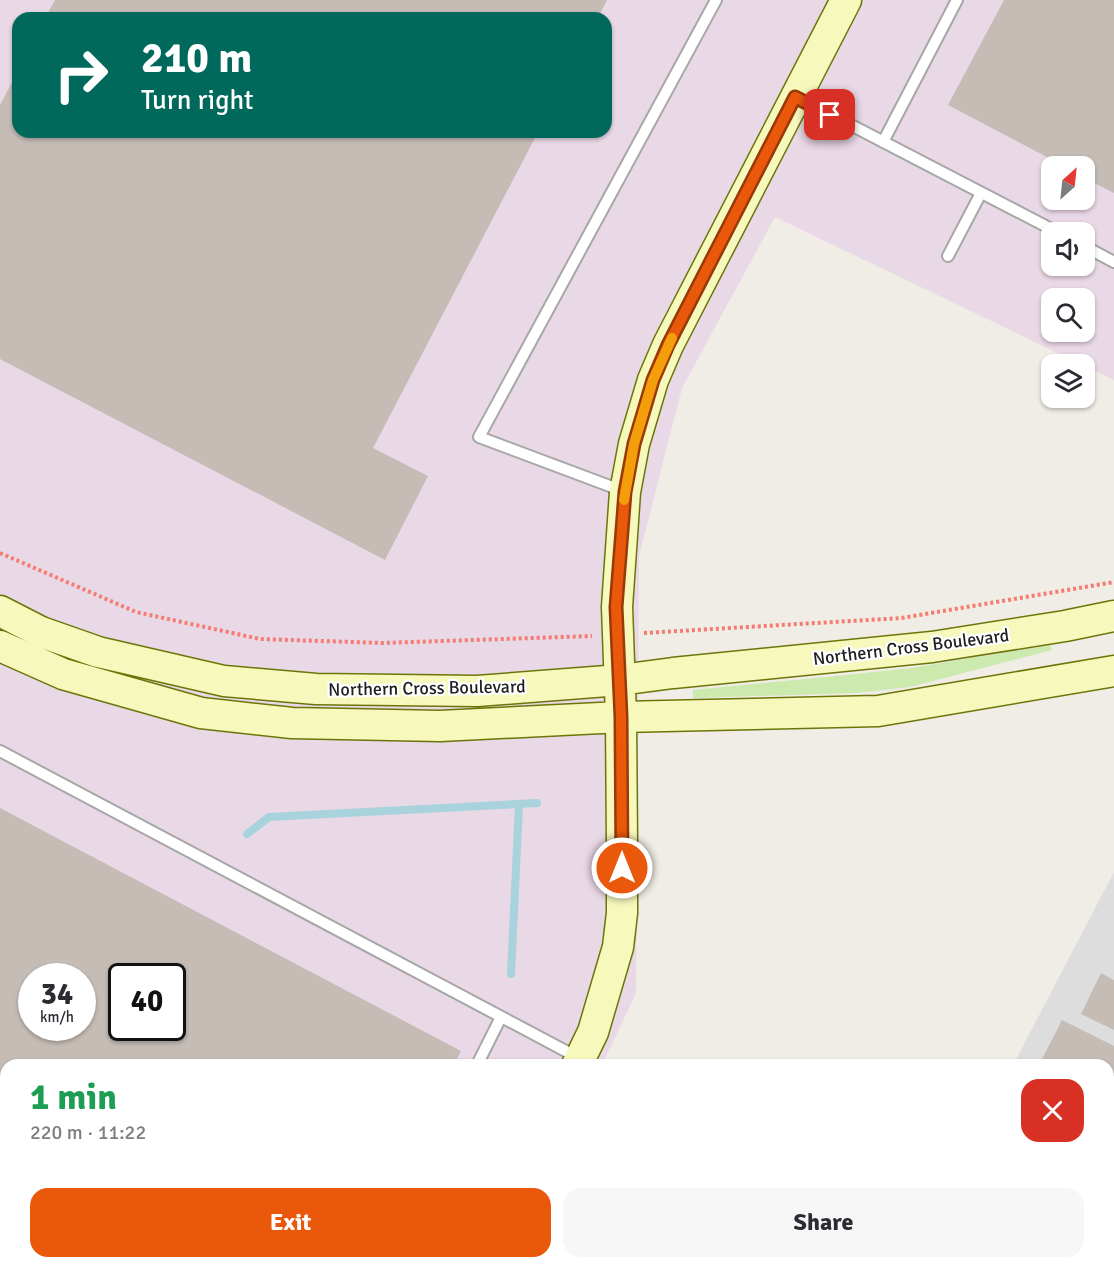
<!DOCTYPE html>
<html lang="en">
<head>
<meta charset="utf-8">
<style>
  body { margin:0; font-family:Signika,sans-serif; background:#f7f7f7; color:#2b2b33; height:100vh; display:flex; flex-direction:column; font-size:22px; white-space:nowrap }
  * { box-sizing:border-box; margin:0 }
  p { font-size:20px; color:#7c7c81 }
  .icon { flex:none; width:33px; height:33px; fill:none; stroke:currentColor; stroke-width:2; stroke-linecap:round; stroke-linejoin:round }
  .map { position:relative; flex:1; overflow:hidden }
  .details { position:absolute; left:0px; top:1059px; width:1114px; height:210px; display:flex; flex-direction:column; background:#fff; border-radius:18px 18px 0 0; box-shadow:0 2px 4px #0004 }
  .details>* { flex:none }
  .hud { position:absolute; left:12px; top:12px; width:600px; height:126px; border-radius:18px; box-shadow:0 2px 4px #0004; background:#00695c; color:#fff; overflow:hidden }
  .needle { width:39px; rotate:27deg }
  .fabs { position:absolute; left:1041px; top:156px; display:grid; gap:12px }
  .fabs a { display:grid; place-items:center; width:54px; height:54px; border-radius:12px; background:#fff; box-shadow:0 2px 4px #0004; font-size:30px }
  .speed { position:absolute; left:18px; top:963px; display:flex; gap:12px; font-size:30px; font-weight:700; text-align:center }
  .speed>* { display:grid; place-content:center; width:78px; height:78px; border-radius:50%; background:#fff; box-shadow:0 2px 4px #0004; line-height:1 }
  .speed small { font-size:15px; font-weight:400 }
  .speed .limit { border:3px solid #111; border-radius:9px; background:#fff; color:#111 }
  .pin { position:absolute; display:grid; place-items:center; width:51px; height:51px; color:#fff; margin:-26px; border-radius:12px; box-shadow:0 3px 9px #0006 }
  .me { position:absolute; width:66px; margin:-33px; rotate:0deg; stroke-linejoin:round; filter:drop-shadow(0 0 4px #0008) }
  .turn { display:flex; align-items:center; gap:21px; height:126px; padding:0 30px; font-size:27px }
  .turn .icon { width:78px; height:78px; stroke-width:2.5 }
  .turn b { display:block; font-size:42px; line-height:51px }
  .round { display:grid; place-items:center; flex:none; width:63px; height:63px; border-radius:18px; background:#f7f7f7 }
  .head { display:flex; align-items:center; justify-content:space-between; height:102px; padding:0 30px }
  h1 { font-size:36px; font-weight:700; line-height:45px; color:#1e9e55 }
  .button { display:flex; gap:12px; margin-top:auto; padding:12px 30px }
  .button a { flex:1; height:69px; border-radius:18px; background:#ea580c; color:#fff; font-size:24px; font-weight:700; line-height:69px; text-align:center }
  .button a+a { background:#f7f7f7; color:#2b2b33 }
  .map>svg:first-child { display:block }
  .residential { fill:#dedddd }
  .industrial { fill:#e9d8e6; fill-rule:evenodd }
  .grass { fill:#cce9ae }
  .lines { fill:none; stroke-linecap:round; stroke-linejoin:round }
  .stream { stroke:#a8d2dc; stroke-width:8 }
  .building { fill:#c5bcb6; fill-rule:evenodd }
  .lane-casing { stroke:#a7a7a7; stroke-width:14 }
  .street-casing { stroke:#a7a7a7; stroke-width:24 }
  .secondary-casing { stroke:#6c7608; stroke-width:33 }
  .path { stroke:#f67b71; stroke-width:4; stroke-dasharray:3 3; stroke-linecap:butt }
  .lane { stroke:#fff; stroke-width:10 }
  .street { stroke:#fff; stroke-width:21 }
  .secondary { stroke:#f6f8bc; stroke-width:30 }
  .route-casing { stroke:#983908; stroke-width:15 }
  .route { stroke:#ea580c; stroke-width:10 }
  .slow { stroke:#f59e0b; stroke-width:10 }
  .labels { text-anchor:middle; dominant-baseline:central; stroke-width:4.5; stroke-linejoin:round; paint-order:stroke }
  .street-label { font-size:18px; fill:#202020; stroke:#fff }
</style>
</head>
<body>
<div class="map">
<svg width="1114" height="1269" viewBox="0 0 1114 1269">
  <rect width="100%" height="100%" fill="#f0ece6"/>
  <!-- residential -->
  <path class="residential" d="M1114,872V1269H906L909,1263H1108V1065H1013Z"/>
  <!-- industrial -->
  <path class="industrial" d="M0,0H1114V380L775,217L682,388L639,556L636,993L602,1065H6V1263H509L506,1269H0ZM18,18H606V132H18ZM1052,166H1084V200H1052ZM1052,232H1084V266H1052ZM1052,298H1084V332H1052ZM32,976H82V1028H32ZM122,976H172V1028H122Z"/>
  <!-- grass -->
  <path class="grass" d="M1050,645L1052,650L910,687L856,693L693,698V690L856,674L911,668Z"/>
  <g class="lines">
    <!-- stream -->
    <path class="stream" d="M247,834L269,817L537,803
      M511,974L519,805"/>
  </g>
  <!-- building -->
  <path class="building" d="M55,0H607L598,18H45Z
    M1004,0H1114V193L1084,178V166H1064L948,105Z
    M18,71V132H538L373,448L428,476L385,560L0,359V105Z
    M0,808L461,1051L454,1065H6V1183L0,1180ZM32,976H82V1028H32ZM122,976H172V1028H122Z
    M1101,973L1114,980V1030L1081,1014Z
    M1062,1020L1114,1046V1081L1108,1078V1065H1039Z
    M158,1263H349L346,1269H169Z
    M947,1263H1002L1014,1269H944Z"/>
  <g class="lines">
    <!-- lane casing -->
    <g class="lane-casing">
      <path id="lane" d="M797,97L1057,232
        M883,142L957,0
        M1084,246L1114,262
        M948,256L981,193
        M623,491L479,437L716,0
        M0,751L577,1057
        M477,1065L501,1017
        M374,1269L377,1263"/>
    </g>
    <!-- street casing -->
    <g class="street-casing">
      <path id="street" d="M1108,1242L1114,1231
        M1094,1269L1097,1263"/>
    </g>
    <!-- secondary casing -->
    <g class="secondary-casing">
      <path id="secondary" d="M0,611L41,632L98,652L224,681L316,689L477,691L620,680L673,673L932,647L1065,626L1114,616
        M0,646L63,674L201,713L292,723L440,726L621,717L878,711L1114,671
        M577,1065L593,1032L618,947L622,913V846L621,717L617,607L625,492L634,444L653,380L668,345L846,0
        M477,1269L480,1263"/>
    </g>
    <!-- path -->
    <path class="path" d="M0,553L136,612L260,639L383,643L592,636
      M644,633L902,618L1114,582"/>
    <!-- lane -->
    <use href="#lane" class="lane"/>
    <!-- street -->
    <use href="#street" class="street"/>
    <!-- secondary -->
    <use href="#secondary" class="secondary"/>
  </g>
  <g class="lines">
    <!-- route casing -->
    <g class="route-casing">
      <path id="route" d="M622,868L621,717L616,607L625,492L634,444L653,380L668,345L795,97L830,115"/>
    </g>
    <!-- route -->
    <use href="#route" class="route"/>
    <!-- slow -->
    <path class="slow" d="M624,500L634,444L653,380L672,338"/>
  </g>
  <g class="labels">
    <!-- street labels -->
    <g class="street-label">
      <text transform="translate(911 647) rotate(-7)">Northern Cross Boulevard</text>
      <text transform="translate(427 688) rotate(-1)">Northern Cross Boulevard</text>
    </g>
  </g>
</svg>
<div class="fabs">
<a><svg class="needle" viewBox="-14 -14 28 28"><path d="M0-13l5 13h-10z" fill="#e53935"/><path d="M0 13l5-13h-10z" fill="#7c7c81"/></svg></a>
<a><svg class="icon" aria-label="sound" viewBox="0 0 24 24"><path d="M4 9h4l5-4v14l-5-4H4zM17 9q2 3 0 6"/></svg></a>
<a><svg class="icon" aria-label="search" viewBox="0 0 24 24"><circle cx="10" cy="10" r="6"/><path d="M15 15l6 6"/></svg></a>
<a><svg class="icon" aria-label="layers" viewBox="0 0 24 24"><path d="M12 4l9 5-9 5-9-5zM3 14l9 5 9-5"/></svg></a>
</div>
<div class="speed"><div>34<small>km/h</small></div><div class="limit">40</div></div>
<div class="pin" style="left:830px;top:115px;background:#d93025"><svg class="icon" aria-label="arrive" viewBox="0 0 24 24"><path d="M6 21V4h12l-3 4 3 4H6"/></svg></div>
<svg class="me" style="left:622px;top:868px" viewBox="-20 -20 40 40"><circle r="17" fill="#ea580c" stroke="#fff" stroke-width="3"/><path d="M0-11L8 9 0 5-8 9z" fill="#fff"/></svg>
<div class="hud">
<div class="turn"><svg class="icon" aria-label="right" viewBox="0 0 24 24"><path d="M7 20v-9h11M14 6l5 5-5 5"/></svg><div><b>210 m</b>Turn right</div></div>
</div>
<section class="details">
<div class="head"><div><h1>1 min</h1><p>220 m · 11:22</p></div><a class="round" style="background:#d93025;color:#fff"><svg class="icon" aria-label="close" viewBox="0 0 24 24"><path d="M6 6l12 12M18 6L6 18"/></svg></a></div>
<div class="button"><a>Exit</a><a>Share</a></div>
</section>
</div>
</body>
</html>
